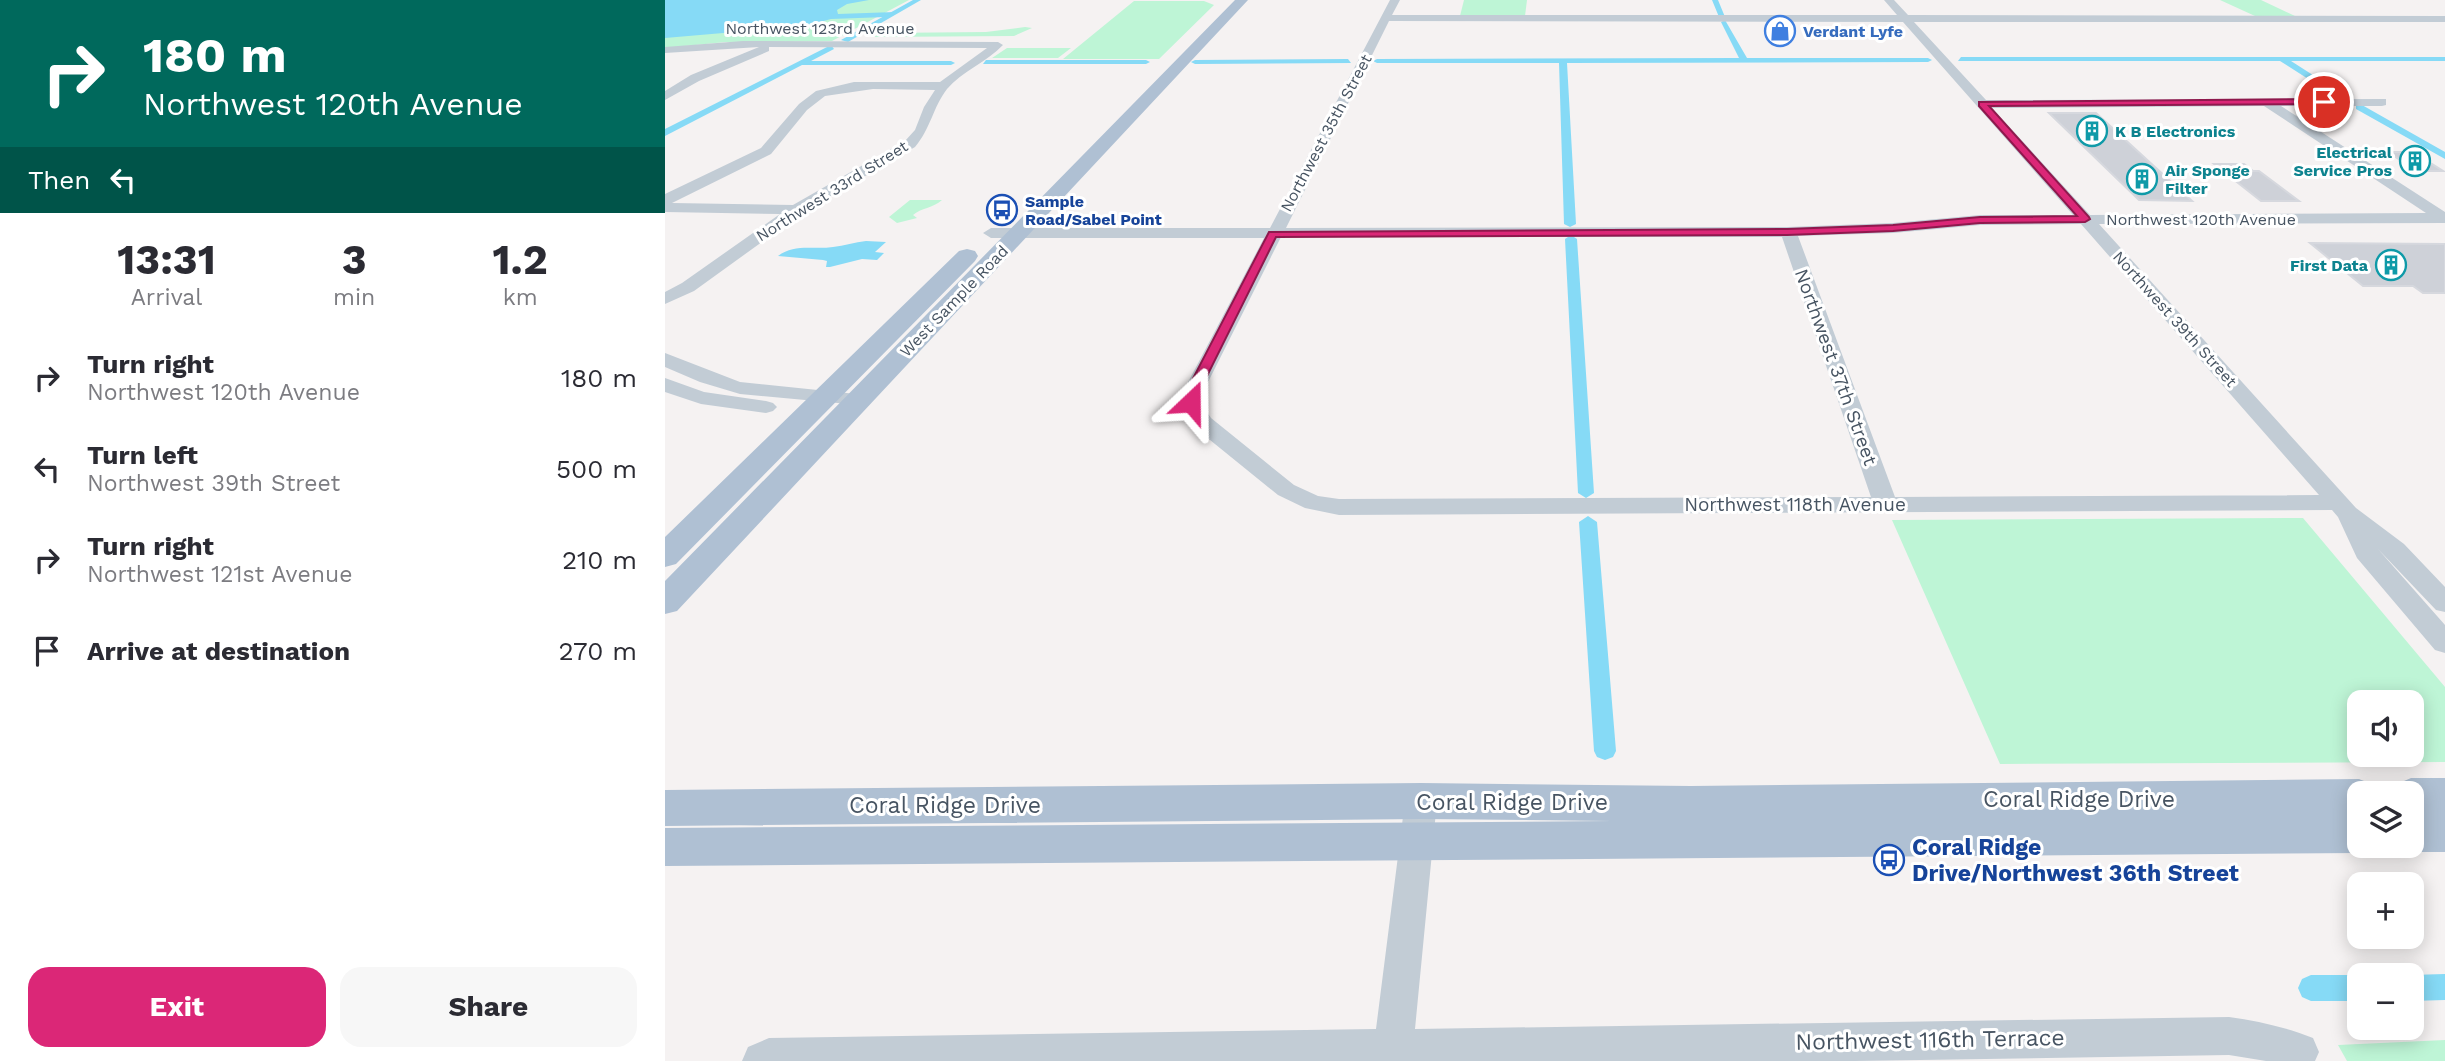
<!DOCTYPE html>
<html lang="en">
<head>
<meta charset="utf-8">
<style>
  body { margin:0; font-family:"Work Sans",sans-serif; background:#f7f7f7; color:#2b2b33; height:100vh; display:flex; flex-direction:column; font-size:26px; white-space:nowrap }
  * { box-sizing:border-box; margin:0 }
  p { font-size:23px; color:#7c7c81 }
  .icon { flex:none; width:38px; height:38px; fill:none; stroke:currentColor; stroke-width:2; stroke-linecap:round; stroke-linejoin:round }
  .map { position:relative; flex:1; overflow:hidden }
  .drawer { display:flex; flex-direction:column; background:#fff; width:665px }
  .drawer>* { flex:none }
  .banner { background:#00695c; color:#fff; overflow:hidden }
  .controls { position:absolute; left:1682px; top:690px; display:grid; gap:14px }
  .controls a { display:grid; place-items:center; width:77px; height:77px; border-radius:14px; background:#fff; box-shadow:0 4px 18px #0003; font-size:35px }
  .pin { position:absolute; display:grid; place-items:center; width:60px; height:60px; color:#fff; margin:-30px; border:4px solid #fff; border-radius:50%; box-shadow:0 2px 7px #0007 }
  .me { position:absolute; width:77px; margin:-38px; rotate:23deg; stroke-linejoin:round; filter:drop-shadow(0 0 5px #0008) }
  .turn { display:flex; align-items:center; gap:24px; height:147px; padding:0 28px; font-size:32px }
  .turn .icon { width:91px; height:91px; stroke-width:2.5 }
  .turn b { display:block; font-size:49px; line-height:60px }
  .then { display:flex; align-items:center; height:66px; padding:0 28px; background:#0003; gap:14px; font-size:26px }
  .eta { display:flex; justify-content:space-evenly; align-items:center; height:119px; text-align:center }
  .eta b { font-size:42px; font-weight:700; line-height:49px }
  .action { display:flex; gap:14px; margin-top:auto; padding:14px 28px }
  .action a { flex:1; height:80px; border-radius:21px; background:#db2777; color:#fff; font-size:28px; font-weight:700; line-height:80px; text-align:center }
  .action a+a { background:#f7f7f7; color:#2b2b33 }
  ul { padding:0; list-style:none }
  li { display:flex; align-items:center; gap:21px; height:91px; padding:0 28px }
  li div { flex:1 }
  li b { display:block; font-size:26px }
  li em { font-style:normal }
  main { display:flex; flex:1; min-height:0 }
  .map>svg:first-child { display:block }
  .green { fill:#bef5d6; fill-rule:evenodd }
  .water { fill:#86daf6 }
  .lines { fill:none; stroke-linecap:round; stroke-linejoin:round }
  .canal { fill:#86daf6; fill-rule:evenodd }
  .building { fill:#ced1d8; stroke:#d6d8de; stroke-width:2 }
  .minor { fill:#c2ccd5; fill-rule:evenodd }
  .major { fill:#afc0d3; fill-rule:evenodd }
  .route { fill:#db2777; stroke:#8e194d; stroke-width:2 }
  .labels { text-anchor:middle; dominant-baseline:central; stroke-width:6; stroke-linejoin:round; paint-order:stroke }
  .far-street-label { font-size:16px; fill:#475462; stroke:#fff }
  .far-shop-label { font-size:16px; font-weight:bold; fill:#366cbe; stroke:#fff; text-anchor:start }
  .far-culture-label { font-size:16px; font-weight:bold; fill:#0d838f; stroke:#fff; text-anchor:start }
  .far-transit-label { font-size:16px; font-weight:bold; fill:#164399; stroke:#fff; text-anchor:start }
  .street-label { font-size:19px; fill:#475462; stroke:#fff }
  .near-street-label { font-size:23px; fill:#475462; stroke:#fff }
  .near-transit-label { font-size:23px; font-weight:bold; fill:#164399; stroke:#fff; text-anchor:start }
</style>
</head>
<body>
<main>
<section class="drawer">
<div class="banner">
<div class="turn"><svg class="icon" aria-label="right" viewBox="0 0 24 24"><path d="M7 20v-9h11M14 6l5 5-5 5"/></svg><div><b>180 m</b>Northwest 120th Avenue</div></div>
<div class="then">Then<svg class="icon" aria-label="left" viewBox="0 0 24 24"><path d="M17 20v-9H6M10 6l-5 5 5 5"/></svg></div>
</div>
<div class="eta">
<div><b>13:31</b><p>Arrival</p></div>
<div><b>3</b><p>min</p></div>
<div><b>1.2</b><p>km</p></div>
</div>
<ul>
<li><svg class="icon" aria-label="right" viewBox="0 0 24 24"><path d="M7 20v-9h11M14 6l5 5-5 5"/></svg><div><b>Turn right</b><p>Northwest 120th Avenue</p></div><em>180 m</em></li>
<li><svg class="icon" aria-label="left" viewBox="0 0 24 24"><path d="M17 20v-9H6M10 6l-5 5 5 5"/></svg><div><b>Turn left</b><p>Northwest 39th Street</p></div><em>500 m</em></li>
<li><svg class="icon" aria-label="right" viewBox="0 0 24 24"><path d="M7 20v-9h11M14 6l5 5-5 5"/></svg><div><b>Turn right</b><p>Northwest 121st Avenue</p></div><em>210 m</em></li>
<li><svg class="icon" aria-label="arrive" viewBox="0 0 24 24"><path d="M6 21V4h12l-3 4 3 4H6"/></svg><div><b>Arrive at destination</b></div><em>270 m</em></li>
</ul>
<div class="action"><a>Exit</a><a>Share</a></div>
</section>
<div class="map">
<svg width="1780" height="1061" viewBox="0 0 1780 1061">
  <rect width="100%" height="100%" fill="#f5f2f2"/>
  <!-- green -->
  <path class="green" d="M0,0H244L167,41L61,42L0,48Z
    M799,0H862L860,16H795Z
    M1555,0H1596L1630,16H1590Z
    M469,1H539L549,5L494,59H398Z
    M360,27L367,28L349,36L209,37L216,33L321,32Z
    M342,48H406L393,58H327Z
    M245,200H277C268,208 256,208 248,215L252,218L232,223L224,217Z
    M1638,518L1780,687V762L1335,764L1227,520ZM1694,702H1746V754H1694Z
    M1780,1040V1061H1682L1673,1045Z"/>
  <!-- water -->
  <path class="water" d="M0,0H204L182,4L172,10L173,14L230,12L221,17L166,19L140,26L0,38Z
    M201,241L221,242L210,252L219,253L212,260L197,259L165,267H161L162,261L158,260L113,256C130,243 148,250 168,247C179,246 190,242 201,241Z"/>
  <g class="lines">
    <!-- canal -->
    <path class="canal" d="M248,0H256L183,42L176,40Z
      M1047,0H1053L1060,17H1054Z
      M1060,20L1082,58H1263L1267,60L1263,62L902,63L911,224L905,227L899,224L894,63H712L708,61L712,59L1074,58L1056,22Z
      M166,45L169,49L146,61H286L290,63L286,65H137L0,136V129Z
      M1296,57H1780V61H1626L1679,95V99L1676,100L1615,61H1293Z
      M683,59L686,63L530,64L526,62L530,60Z
      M321,60H481L485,62L481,64H318Z
      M1691,105H1697L1780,152V159L1691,109Z
      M906,235L912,239L929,493L921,498L913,493L900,239Z
      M923,516L932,522L951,751L948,757L940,760L932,757L929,751L914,522Z
      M1780,974V1000L1746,1001V975Z
      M1646,975H1694V1001H1646L1637,997L1633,988L1637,979Z"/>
  </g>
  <!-- building -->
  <path class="building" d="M1384,113H1431L1527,201L1474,200Z
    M1723,152H1748L1778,171H1752Z
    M1549,164H1579L1588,171H1594L1634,201H1596Z
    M1645,243L1780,244V293H1758L1748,286H1698Z"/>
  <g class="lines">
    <!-- minor -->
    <path class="minor" d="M725,0H735L727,15H1232L1219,0H1229L1243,15L1780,16V22H1249L1321,100L1721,99V105L1717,106H1616L1780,212V223L1434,224L1691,508L1739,544L1780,587V612L1771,610L1713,549L1780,625V653L1770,650L1692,558L1673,517L1667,510L674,515L640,508L613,495L529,427L516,402L520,388L599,238H326L318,233L326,228H605ZM724,21L1238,22L1408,215H1315L1228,223L1123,227L621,228ZM1599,106L1761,213L1425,215L1327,108ZM1416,224L1654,495L1230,497L1133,236L1228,233L1315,225ZM616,237H1117L1206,497L674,499L653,496L629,485L546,418L536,402L540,388Z
      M78,41L333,42L338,45C322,62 297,71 282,89C268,107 266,128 250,147L137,213L29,291L0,304V292L17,283L115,214L0,212V194L96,148L134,104L151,91L189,82H275L322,48L104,47V51L34,81L0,100V91L26,75L94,47L0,53V47ZM208,89L270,90L259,107L250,130L240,141L128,205L7,203L106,154L142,110L160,96Z
      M0,353L75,382L201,395L204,399L201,403L194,405L75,394L35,382L0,367Z
      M0,378L39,392L101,401L108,403L112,407L108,411L101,413L36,404L0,392Z
      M756,787L767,791L772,801L750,1029L1564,1017C1593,1021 1620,1027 1648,1038L1654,1052L1650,1061H1601L1564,1055L1190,1061H77L83,1047L104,1038L711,1029L740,801L745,791Z"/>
    <!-- major -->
    <path class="major" d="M570,0H583L12,611L0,614V581Z
      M302,249L310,251L313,256L310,261L11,564L0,567V537L294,251Z
      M1746,778H1780V814H1746V793H1727L1732,784Z
      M1694,779L1709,785L1712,793H1694V815L1468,817L1694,815V845H1710L1694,853L0,866V828L947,821L756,819L0,826V790L756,783L1026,786Z
      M1746,814H1780V852H1746L1731,846L1746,845Z"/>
  </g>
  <!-- route -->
  <path class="route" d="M1659,99L1662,104L1324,106L1424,217L1425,219L1420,222L1315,223L1228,231L1122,235L611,237L536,388L533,402L526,406L519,402L523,388L604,232L1122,229L1228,225L1315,217L1412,216L1314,106V102Z"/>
  <!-- icons -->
  <defs>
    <g id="shop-ring" transform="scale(1.575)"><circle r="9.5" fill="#fff" stroke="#3f7fe0" stroke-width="1.5"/><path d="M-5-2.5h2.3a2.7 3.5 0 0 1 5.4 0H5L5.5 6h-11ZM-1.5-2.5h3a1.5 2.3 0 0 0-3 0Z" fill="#3f7fe0"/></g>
    <g id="building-ring" transform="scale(1.575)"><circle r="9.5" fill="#fff" stroke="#0f9aa8" stroke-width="1.5"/><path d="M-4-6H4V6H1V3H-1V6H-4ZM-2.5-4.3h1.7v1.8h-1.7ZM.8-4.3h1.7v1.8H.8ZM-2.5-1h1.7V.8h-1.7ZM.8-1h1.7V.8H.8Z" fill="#0f9aa8"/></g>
    <g id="bus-ring" transform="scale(1.575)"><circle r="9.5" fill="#fff" stroke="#1a4fb4" stroke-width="1.5"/><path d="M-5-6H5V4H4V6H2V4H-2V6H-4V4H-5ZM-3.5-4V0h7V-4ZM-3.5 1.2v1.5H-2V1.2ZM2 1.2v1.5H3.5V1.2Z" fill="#1a4fb4"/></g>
  </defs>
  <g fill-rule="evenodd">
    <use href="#shop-ring" x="1115" y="31"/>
    <use href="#building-ring" x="1427" y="131"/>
    <use href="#building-ring" x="1750" y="161"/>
    <use href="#building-ring" x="1477" y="179"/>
    <use href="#bus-ring" x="337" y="210"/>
    <use href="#building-ring" x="1726" y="265"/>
    <use href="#bus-ring" x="1224" y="860"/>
  </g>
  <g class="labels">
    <!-- far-street labels -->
    <g class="far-street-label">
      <text x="155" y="28">Northwest 123rd Avenue</text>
      <text transform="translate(661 133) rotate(-62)">Northwest 35th Street</text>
      <text transform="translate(167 191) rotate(-32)">Northwest 33rd Street</text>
      <text x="1536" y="219">Northwest 120th Avenue</text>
      <text transform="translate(289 301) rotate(-46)">West Sample Road</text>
      <text transform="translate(1510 319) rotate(48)">Northwest 39th Street</text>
    </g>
    <!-- far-shop labels -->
    <g class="far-shop-label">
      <text x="1138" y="31">Verdant Lyfe</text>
    </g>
    <!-- far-culture labels -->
    <g class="far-culture-label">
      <text x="1450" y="131">K B Electronics</text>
      <text x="1727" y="152" text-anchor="end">Electrical<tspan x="1727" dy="18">Service Pros</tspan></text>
      <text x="1500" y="170">Air Sponge<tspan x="1500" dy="18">Filter</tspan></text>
      <text x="1703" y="265" text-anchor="end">First Data</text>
    </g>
    <!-- far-transit labels -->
    <g class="far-transit-label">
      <text x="360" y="201">Sample<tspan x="360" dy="18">Road/Sabel Point</tspan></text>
    </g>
    <!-- street labels -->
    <g class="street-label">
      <text transform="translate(1171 367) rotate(70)">Northwest 37th Street</text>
      <text x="1130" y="504">Northwest 118th Avenue</text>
    </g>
    <!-- near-street labels -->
    <g class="near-street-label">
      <text x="1414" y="799">Coral Ridge Drive</text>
      <text x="847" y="802">Coral Ridge Drive</text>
      <text x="280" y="805">Coral Ridge Drive</text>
      <text transform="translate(1265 1040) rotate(-1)">Northwest 116th Terrace</text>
    </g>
    <!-- near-transit labels -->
    <g class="near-transit-label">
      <text x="1247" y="847">Coral Ridge<tspan x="1247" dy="26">Drive/Northwest 36th Street</tspan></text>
    </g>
  </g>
</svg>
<div class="controls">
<a><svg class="icon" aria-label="sound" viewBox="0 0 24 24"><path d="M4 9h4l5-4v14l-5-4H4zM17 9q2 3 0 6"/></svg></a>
<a><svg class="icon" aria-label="layers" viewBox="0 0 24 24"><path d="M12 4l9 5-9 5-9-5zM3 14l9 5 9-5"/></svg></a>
<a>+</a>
<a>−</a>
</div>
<div class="pin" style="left:1659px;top:102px;background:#d93025"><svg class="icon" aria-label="arrive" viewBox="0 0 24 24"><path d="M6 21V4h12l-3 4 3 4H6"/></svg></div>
<svg class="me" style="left:526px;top:402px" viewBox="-20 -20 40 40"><path d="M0-17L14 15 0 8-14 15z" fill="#db2777" stroke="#fff" stroke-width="4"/></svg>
</div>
</main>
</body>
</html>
